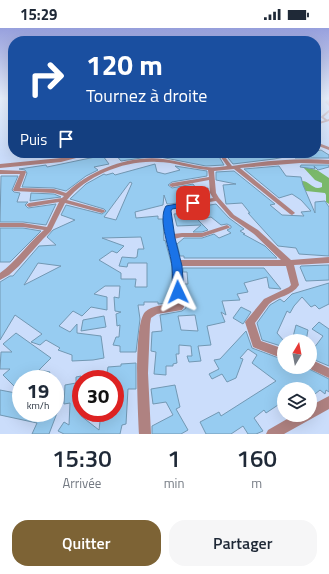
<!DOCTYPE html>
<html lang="fr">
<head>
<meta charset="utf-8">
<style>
  body { margin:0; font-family:"Titillium Web",sans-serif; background:#f6f6f7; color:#1f2937; height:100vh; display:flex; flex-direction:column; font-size:15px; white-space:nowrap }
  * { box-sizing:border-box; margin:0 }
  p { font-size:13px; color:#747a83 }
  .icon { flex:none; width:22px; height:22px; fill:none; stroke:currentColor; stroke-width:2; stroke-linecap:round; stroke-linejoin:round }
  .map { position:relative; height:406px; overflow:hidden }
  .drawer { display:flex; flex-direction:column; background:#fff; flex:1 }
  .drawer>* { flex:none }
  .top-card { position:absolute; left:8px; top:8px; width:313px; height:122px; border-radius:16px; box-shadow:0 4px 16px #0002; background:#1a4fa0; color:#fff; overflow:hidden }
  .needle { width:26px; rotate:10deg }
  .controls { position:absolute; left:277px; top:306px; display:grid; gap:8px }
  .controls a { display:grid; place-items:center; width:40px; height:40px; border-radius:50%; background:#fff; box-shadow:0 4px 16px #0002; font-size:20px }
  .speed { position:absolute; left:12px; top:342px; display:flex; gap:8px; font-size:20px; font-weight:700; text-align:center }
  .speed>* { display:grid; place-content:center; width:52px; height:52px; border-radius:50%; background:#fff; box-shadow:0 4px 16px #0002; line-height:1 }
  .speed small { font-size:10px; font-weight:400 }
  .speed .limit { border:6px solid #d22; background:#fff; color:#111 }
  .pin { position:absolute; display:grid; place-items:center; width:34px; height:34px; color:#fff; margin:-17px; border-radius:8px; box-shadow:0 2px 6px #0006 }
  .me { position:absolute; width:44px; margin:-22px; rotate:358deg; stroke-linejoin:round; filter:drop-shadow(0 0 3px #0008) }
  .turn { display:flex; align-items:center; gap:14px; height:84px; padding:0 12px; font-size:18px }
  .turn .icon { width:52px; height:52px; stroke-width:2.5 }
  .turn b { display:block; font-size:28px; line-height:34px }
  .then { display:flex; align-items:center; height:38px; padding:0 12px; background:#0003; gap:8px; font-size:15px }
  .eta { display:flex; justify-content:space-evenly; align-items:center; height:68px; text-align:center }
  .eta b { font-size:24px; font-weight:600; line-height:28px }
  .action { display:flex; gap:8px; margin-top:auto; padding:8px 12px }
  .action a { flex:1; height:46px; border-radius:16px; background:#7d6335; color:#fff; font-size:16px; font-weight:600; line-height:46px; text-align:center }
  .action a+a { background:#f6f6f7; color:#1f2937 }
  .status { display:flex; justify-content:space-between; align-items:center; height:28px; padding:0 20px; background:#fff; direction:ltr }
  .status svg { height:11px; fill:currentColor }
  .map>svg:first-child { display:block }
  .forest { fill:#7ab86a }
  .building { fill:#97ccf1; stroke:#7298b3; fill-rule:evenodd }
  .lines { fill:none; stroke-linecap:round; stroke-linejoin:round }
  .service { stroke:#af8281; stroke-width:2 }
  .minor { fill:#af8281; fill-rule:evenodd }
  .route { fill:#1a73e8; stroke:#114b97 }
</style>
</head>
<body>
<div class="status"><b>15:29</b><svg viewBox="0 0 49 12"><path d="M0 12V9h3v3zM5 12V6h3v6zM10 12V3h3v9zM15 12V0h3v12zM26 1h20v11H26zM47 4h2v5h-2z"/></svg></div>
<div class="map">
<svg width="329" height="406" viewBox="0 0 329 406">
  <rect width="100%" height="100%" fill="#cbddfb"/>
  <!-- forest -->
  <path class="forest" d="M303,139L317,142L329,150V176L326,174V167L325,165L306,163L301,156L302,153C310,153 313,163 322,159V155L315,152Z"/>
  <!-- building -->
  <path class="building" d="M321,122L329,127V130H295L290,125V128L274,131L233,136L224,125H316V123Z
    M116,125H217L224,137L206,138L155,128L121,133L115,126H117Z
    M100,128H103L109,136L94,139L98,142L86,148L66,163L54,160L22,159L27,145L25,142L19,141L46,137L47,139Z
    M155,136L157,144L165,146L180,142L175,138L207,143V148L172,154L168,157L172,160L193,156L196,160L195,162L208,160V165L200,166L204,170L171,176H167L164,167L163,177L135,184L136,190L158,188V191H163L164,213L165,212L172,238V275L158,276V274H144V277H138L140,291L136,324H120V318L113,317L116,309H119L120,297L117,298L116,286L121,284L115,283L114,269L119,270L120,258H105L94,266L107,269V282L91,279L82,288L73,283L59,298L70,304L77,296V305L101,308L104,330L93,332L72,333V327L58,322L60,320L46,312L40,317L31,314L42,306L15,287L0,312V254L10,248H13L39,218L56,217L47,209L53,202L75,192L61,187L66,177L102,186L106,183L104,181L70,171L86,156L104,146L106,147L113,145L115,147ZM130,154L132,155L116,192L104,189ZM141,209L144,221H138L137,229L135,230L122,229L119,238L127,239L128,235H147V259H135L136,251H121V245L99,232L112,223L117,225L124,218L102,210ZM38,235L61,238L24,257Z
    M301,137H329V139L318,142L314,138L315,141L300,139Z
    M279,138L286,148L301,149L303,157L315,185V174L325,173L329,179V228L299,226L296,220L278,218L248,185H250L242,175L226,176L223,157L236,156L216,152V144L234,143L275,176L270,177L282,187L304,188L301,184L311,183L301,172L292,166L279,170L244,141Z
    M1,148H18L12,162L14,164L20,165L17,174H28L25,177L28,180L56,176L46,197L23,194H0Z
    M31,165L54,166L61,169L30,173Z
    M209,176L210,177L216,176L229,190L244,201L240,203L245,206H243L265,218L277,230H184V228H180L177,216L184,210H202L214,206L219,210L231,205L227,202L231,200V198L227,196L221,197L211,189L198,192L208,202L202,204H193L201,197L177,198L174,186L186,185L183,180Z
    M0,200H23L41,203L10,234H0Z
    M329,237V252L306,253L300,239L301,238Z
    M183,240H264L281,261L269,260L267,249L244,255L248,264L237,266L240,272L222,273L226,287L221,284L225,294L207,298L211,317L198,318L201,333L189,334L187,328H192L191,318L179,317V326H176L177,335L173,336V338H166V347L154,346L156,324L151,323L152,304L162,303L160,287L182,283L186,280V266H185L184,256H188L187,244H183ZM195,287L198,303L181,302L178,288Z
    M329,255V276L319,281L315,277L311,279L302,269L294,278L290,285L287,283L277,305L284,313V319L262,312L257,295L270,277L280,271L284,274L292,266Z
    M241,279L251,284L243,296L233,290Z
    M104,288L106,299L81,303L83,292Z
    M319,294L329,301V338L310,330V318L314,320L323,308L312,301Z
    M296,297L308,302L306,313L293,309Z
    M246,303L252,320L284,332V339H305L329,351V364L326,362L325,366L320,362L310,370V361H284V373L266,385L264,382L254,390L263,403L256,406H248L243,398L231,406H206L200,394L219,384L221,388L276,353L252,335L257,327L248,321L240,330L243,331L236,350L227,354L222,346L212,351L209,346L219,341L214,332L220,331Z
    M16,305L51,330L39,342L50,344L47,351H21V365L3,347L10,341H0L1,324H12L3,316Z
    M136,335V361H128L126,396L122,397L120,406H64L58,403L64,394L69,397L70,375L64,376L65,357L76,355V349L81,348V388L99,402L101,385H115V371H118L119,358L115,359V351H87L86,348L107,345L108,339L121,338V336Z
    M175,357L180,379L176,381L188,402L181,406H152V398L173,387L166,374L153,376L151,361Z
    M0,362L21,366V385H57L49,406H32L37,395L0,387Z"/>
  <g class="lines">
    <!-- service -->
    <path class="service" d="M326,92L322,89L329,83"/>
    <!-- minor -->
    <path class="minor" d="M328,71H329V78L325,74Z
      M329,91V93L316,97V95Z
      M316,114L329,119V122L316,117Z
      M86,125H95L61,134L0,140V136L61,130Z
      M218,125H222L232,138C264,133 297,130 329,132V136L300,135L240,140L294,184L295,185L292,187L290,186L234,141L214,143L216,165L219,170L234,187L258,202L291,232L329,229V235L294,237L299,257C292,268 278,268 269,276C264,282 260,289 255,295L261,313L284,321V331L253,319L245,294L264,271L289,259L291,257L286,238H181L184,279L182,282L157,286L151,290L150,296L148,345L151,406H139C138,385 133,297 145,284C152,277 165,277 174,276L173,238L166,209L164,183L167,178L213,170L210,165L209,152L172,159L169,157L172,155L209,149L208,142C191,141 175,134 157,134C126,132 87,147 67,172L104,182L105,183L104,184L102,185L65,175L51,203L43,211L19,238L9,247L0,252V245C17,233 28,215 44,202L23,199H0V195H23L47,199L59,174L29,179L26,177L29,175L62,170L64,168L54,165L14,163L13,162L20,146H0V142L25,143L26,144L20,160L54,161L66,165C91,142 129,127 163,131C177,133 191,137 206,139C213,140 220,139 227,138ZM216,173L230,189L254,206L281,232H180L174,211L182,209H202L229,200L230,199L227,197L202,205H182L173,206L170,183L171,180Z
      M310,331L329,340V350L306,339H310Z
      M329,368V381L284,406H266L268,402L294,387H310V378Z"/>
  </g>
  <!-- sky -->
  <linearGradient id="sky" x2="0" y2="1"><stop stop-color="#97a0dd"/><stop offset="0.55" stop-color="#e8f0fd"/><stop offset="1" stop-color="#e8f0fd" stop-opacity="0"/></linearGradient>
  <rect width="329" height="128" fill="url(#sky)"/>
  <!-- route -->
  <path class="route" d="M193,173L196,174V177L172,181L171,183L175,210L182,238L184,264L182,267L178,268L174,267L172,264C172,256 173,247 172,239C171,223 157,192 166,178Z"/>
</svg>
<div class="controls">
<a><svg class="needle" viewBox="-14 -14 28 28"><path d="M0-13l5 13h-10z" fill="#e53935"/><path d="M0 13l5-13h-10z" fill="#747a83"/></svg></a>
<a><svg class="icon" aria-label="layers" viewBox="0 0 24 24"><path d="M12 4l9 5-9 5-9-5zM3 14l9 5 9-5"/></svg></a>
</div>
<div class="speed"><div>19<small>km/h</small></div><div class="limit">30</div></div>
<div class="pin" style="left:193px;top:175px;background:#d93025"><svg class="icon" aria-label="arrive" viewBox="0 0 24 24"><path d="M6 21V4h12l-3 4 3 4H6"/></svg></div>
<svg class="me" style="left:178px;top:264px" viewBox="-20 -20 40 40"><path d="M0-17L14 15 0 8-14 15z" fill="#1a73e8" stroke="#fff" stroke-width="4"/></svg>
<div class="top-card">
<div class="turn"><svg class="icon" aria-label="right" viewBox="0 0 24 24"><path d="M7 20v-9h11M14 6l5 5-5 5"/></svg><div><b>120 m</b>Tournez à droite</div></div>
<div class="then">Puis<svg class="icon" aria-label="arrive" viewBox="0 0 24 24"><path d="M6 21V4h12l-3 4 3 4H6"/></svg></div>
</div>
</div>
<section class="drawer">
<div class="eta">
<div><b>15:30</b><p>Arrivée</p></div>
<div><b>1</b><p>min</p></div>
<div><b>160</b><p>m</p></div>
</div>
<div class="action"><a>Quitter</a><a>Partager</a></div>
</section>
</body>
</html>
